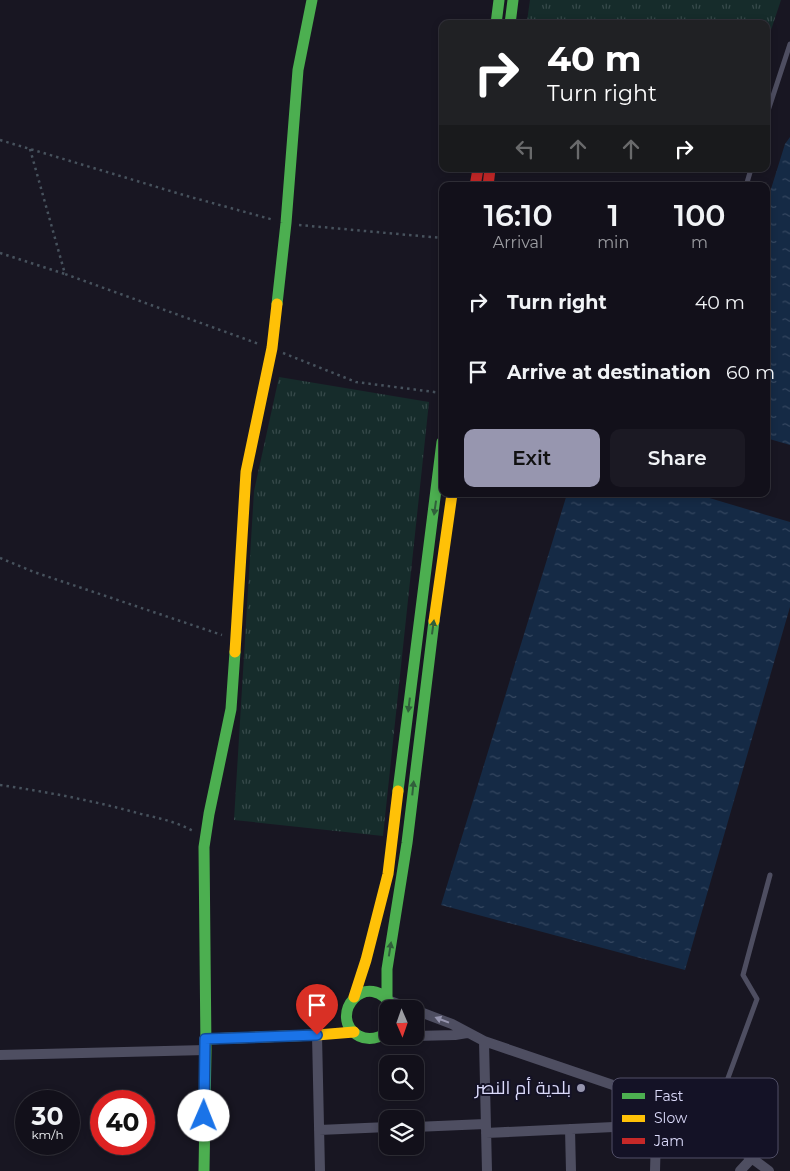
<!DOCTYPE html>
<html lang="en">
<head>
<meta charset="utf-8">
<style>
  body { margin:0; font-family:Montserrat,Cairo,sans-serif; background:#1b1923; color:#f1f3f6; height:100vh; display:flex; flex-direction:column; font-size:19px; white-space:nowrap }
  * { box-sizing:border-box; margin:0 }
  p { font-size:16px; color:#9c9da2 }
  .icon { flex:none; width:28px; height:28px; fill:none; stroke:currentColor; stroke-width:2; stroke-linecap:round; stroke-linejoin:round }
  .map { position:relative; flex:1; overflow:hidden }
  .details { position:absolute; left:439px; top:182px; width:331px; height:315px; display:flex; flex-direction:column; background:#12101a; border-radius:10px; box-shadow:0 2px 8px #0003,0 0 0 1px #313039 }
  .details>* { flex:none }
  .banner { position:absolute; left:439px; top:20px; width:331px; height:152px; border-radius:10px; box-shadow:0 2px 8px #0003,0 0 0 1px #313039; background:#202124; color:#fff; overflow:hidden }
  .needle { width:32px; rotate:178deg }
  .buttons { position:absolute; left:379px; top:1000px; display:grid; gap:10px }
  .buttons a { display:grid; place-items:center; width:45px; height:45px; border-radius:10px; background:#12101a; box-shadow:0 2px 8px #0003,0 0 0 1px #313039; font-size:25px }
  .speed { position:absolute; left:15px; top:1090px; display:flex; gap:10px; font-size:25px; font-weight:700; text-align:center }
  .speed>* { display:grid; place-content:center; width:65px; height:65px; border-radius:50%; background:#12101a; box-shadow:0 2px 8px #0003,0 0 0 1px #313039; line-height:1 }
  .speed small { font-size:12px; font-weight:400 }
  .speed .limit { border:8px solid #d22; background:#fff; color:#111 }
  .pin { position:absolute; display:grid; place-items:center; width:42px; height:42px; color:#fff; margin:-51px -21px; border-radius:50% 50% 50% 0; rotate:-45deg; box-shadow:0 0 5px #0007 }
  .pin .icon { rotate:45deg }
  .me { position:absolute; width:55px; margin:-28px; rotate:1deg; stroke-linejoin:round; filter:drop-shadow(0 0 4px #0008) }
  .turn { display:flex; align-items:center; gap:18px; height:105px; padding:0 25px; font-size:22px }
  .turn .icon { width:65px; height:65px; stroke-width:2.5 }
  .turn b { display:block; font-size:35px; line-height:42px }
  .lanes { display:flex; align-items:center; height:48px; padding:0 25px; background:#0003; justify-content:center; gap:25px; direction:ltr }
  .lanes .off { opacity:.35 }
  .eta { display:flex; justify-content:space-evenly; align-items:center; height:85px; text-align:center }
  .eta b { font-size:30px; font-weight:600; line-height:35px }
  .cta { display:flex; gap:10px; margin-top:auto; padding:10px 25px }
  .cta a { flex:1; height:58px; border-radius:10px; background:#9796af; color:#111; font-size:20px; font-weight:600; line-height:58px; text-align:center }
  .cta a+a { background:#1b1923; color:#f1f3f6 }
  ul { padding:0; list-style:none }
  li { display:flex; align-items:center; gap:15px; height:70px; padding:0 25px }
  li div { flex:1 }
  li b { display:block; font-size:19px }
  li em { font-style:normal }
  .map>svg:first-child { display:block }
  .grass { fill:url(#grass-tufts) }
  .water { fill:url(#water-ripples) }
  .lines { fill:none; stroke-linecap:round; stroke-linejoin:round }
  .path { stroke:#47525d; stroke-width:2.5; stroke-dasharray:2.5 4; stroke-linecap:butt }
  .lane { stroke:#4e4e61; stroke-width:5 }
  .street { stroke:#4e4e61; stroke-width:10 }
  .fast { stroke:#4caf50; stroke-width:11 }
  .slow { stroke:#ffc107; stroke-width:11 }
  .jam { stroke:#c62828; stroke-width:11 }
  .oneway { fill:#30603b }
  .oneway2 { fill:#9594ae }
  .route-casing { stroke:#114b97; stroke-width:12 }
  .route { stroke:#1a73e8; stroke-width:9 }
  .poi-dot { fill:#9796af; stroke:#141226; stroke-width:2 }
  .labels { text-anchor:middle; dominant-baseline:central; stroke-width:4; stroke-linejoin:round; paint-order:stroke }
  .poi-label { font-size:18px; fill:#dcdbfb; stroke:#141226; text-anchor:end }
  .key { fill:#141226; stroke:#504e66; stroke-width:1 }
  .key-label { font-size:14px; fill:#dcdbfb }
</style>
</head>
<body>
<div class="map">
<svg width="790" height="1171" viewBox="0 0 790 1171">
  <defs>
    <pattern id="grass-tufts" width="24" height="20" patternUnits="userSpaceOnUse" patternTransform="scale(1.25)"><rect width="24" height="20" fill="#162c2b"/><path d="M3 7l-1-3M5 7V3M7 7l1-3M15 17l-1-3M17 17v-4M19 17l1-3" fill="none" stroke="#374a4b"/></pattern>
    <pattern id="water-ripples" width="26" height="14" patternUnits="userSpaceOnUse" patternTransform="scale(1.25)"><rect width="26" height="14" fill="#152a45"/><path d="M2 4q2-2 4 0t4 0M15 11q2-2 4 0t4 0" fill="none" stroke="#364861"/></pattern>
  </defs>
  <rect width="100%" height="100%" fill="#181622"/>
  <!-- grass -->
  <path class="grass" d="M530,0H781L766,45V24H536L527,21Z
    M279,377L429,402L383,836L234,820L254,491Z"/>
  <!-- water -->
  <path class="water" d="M790,137V445L766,438V205L785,144Z
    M567,494H696L790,522V607L685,970L441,905Z"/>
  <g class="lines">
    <!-- path -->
    <path class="path" d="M0,140L187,196L274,220
      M30,149L65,274L259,344
      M299,225L442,238
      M0,253L65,274
      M283,353L356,382L442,393
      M0,558L34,572L222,635
      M0,785C48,792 95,801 141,814C159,818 177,822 193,831"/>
    <!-- lane -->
    <path class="lane" d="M766,117L790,44
      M746,186L751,169
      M710,1127L757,999L743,975L770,875"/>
    <!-- street -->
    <path class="street" d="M390,1001L411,1009
      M415,1010L452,1024L484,1041L657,1100L684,1120L710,1127L769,1171
      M317,1035L320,1171
      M415,1036L455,1035L467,1033
      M380,1037L402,1036
      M484,1041L487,1171
      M0,1055L206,1050
      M415,1127L485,1124
      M570,1129L571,1171
      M319,1130L388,1127
      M486,1133L656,1125
      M655,1171L657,1100
      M740,1171L752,1158"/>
    <!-- fast -->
    <path class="fast" d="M496,24L499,0
      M510,24L513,0
      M277,304L286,223L298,70L312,0
      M398,791L442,442
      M387,997V969L407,843L434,621
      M388,1032C379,1038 369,1041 359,1036C325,1017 368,964 394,1009
      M204,1171L206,1050L204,847L209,814L231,709L235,652"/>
    <!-- slow -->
    <path class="slow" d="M434,621L452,494
      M235,652L246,472L272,348L277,304
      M354,997L366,960L388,874L398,791
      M205,1039L317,1035L354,1032"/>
    <!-- jam -->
    <path class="jam" d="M475,186L478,169
      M488,186L490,169"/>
  </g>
  <!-- one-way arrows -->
  <defs><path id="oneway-solid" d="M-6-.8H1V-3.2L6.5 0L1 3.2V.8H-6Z" transform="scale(1.25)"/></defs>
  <g class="oneway">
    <use href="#oneway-solid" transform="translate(435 508) rotate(98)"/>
    <use href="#oneway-solid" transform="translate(433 627) rotate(-82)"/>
    <use href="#oneway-solid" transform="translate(409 705) rotate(97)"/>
    <use href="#oneway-solid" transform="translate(413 788) rotate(-84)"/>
    <use href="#oneway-solid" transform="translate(390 949) rotate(-81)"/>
  </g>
  <use class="oneway2" href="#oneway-solid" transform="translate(442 1020) rotate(-159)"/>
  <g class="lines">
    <!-- route casing -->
    <g class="route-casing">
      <path id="route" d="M204,1116L205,1039L317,1035"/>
    </g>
    <!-- route -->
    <use href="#route" class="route"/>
  </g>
  <!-- markers -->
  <circle class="poi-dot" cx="581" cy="1088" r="5"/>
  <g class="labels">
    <!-- poi labels -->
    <g class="poi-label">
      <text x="571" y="1088">بلدية أم النصر</text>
    </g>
  </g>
  <!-- legend -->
  <rect x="612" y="1078" width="166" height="80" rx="8" class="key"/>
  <rect x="622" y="1093" width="23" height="6" fill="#4caf50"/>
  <rect x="622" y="1115" width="23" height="7" fill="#ffc107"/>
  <rect x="622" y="1138" width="23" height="6" fill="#c62828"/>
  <g class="key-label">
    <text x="654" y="1101">Fast</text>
    <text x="654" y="1123">Slow</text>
    <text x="654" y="1146">Jam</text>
  </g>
</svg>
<div class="buttons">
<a><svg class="needle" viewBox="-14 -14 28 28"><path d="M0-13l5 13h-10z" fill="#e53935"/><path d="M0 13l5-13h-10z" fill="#9c9da2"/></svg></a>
<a><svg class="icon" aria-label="search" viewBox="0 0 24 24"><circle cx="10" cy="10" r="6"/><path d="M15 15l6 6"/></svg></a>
<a><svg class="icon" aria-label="layers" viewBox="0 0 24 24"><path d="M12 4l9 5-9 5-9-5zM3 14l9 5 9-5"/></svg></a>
</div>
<div class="speed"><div>30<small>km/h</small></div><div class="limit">40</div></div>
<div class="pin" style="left:317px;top:1035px;background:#d93025"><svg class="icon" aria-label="arrive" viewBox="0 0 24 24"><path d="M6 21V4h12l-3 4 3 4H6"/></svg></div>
<svg class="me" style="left:204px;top:1116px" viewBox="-20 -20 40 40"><circle r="19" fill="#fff"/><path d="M0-13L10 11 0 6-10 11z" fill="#1a73e8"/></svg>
<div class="banner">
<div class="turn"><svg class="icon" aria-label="right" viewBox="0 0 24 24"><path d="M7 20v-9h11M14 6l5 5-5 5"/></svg><div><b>40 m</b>Turn right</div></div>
<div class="lanes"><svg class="icon off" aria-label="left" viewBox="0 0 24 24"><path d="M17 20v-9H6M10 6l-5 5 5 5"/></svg><svg class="icon off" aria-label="ahead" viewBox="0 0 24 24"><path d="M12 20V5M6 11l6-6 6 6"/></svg><svg class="icon off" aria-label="ahead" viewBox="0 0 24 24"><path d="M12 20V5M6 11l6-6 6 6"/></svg><svg class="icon" aria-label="right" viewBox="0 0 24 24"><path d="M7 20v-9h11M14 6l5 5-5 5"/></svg></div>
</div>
<section class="details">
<div class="eta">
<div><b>16:10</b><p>Arrival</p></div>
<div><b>1</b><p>min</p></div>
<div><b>100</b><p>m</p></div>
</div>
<ul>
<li><svg class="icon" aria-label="right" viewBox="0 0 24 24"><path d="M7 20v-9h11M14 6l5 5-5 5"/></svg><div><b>Turn right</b></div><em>40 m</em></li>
<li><svg class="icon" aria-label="arrive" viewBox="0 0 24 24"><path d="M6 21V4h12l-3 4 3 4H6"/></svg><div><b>Arrive at destination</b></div><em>60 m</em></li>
</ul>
<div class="cta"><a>Exit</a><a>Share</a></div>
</section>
</div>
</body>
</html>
